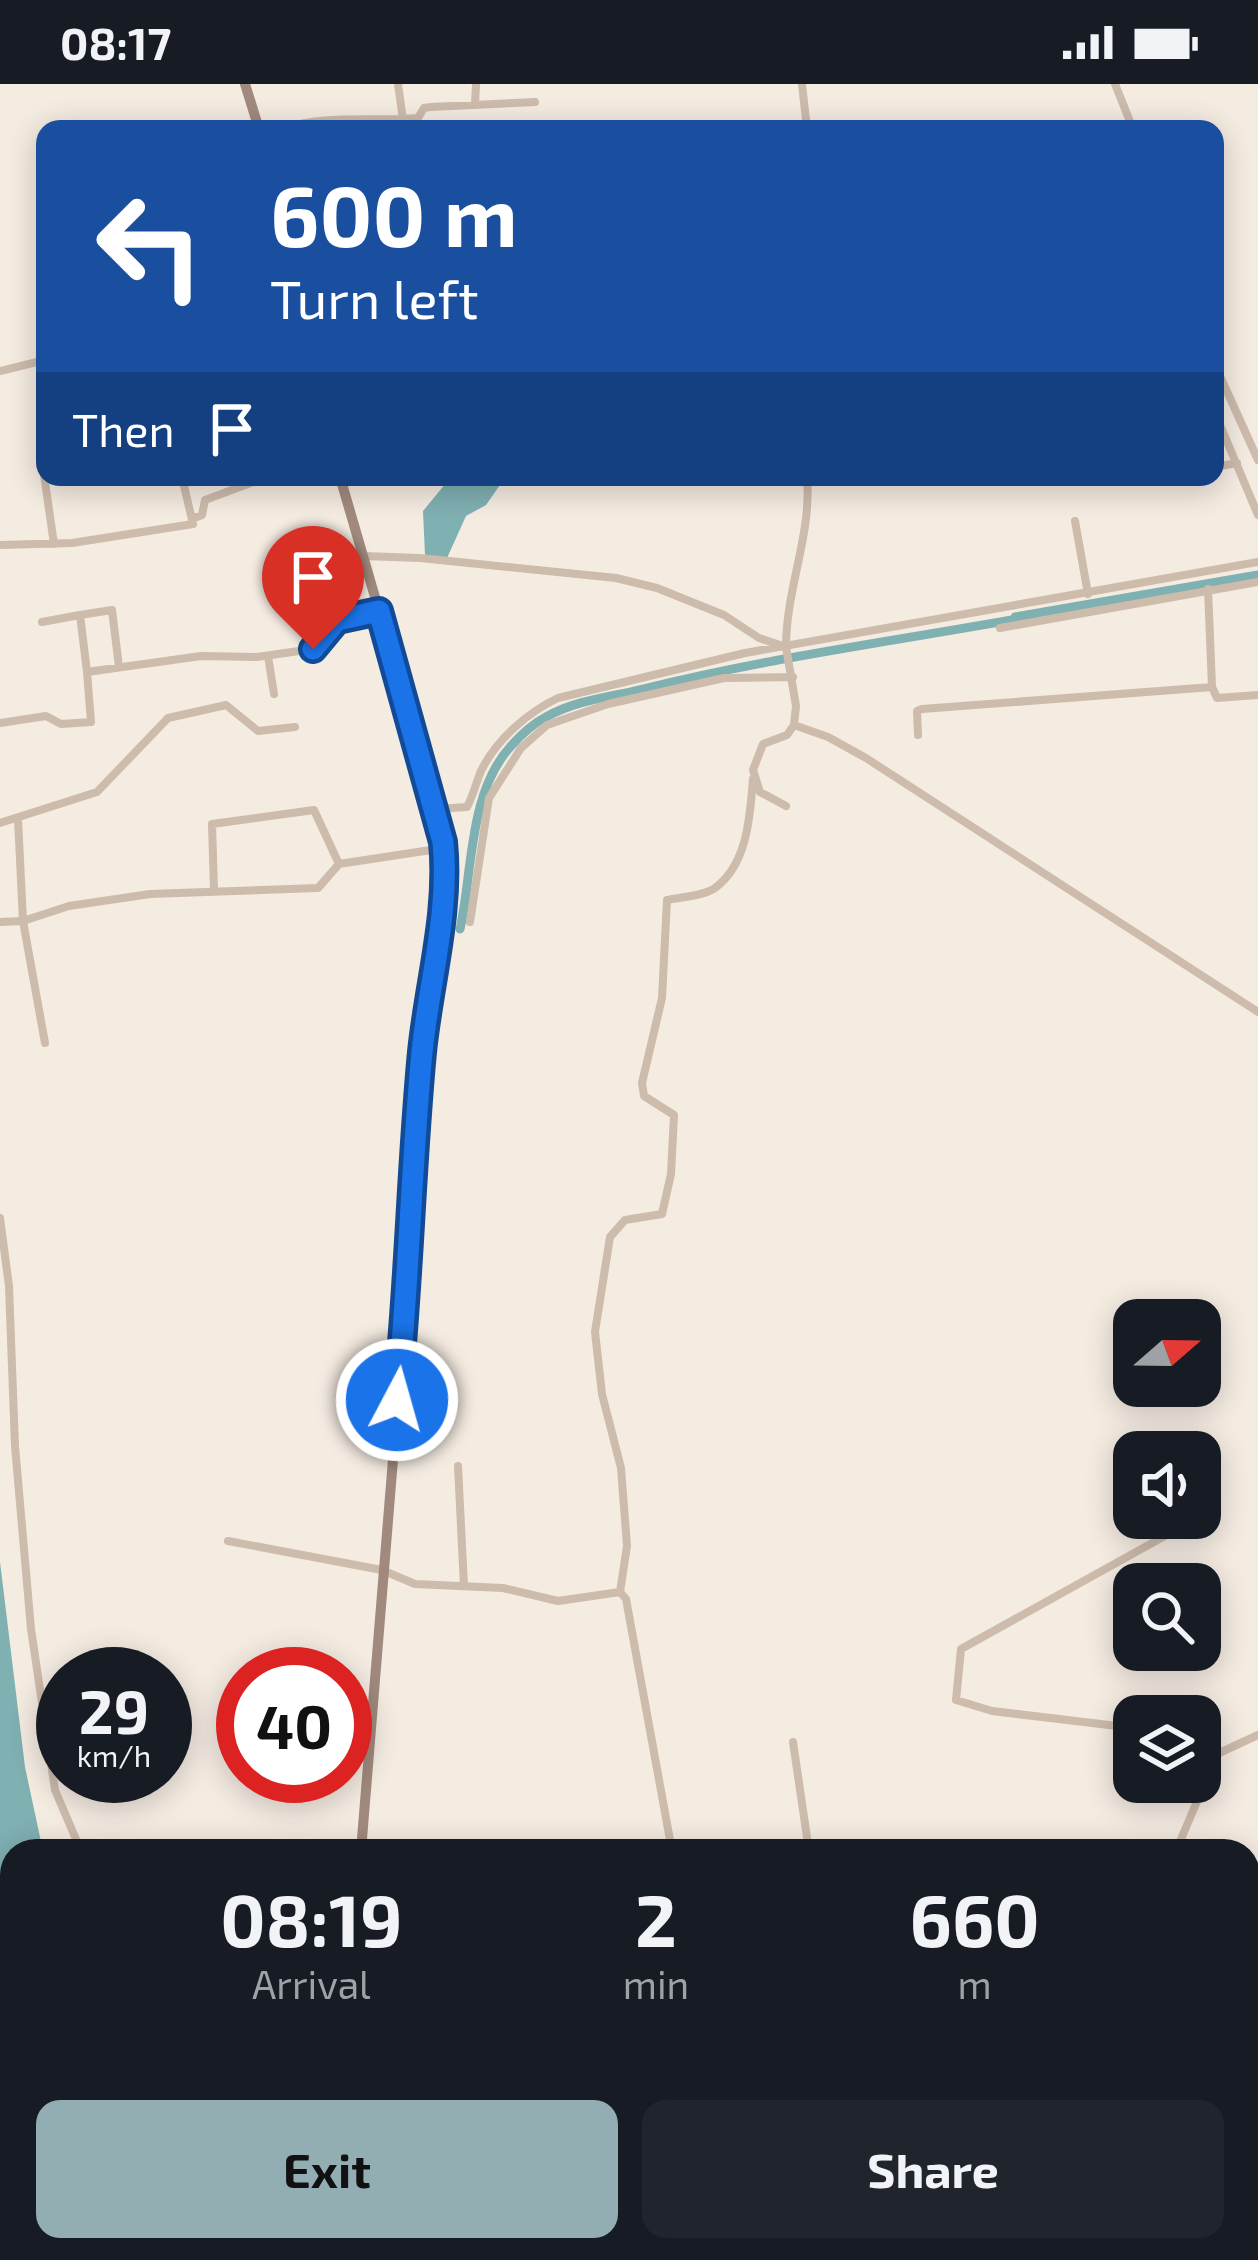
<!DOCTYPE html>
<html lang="en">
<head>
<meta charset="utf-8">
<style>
  body { margin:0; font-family:"Exo 2",sans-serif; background:#20242c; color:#f1f3f6; height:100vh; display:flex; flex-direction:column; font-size:45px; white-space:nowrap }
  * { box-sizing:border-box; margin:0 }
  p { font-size:39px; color:#9ea1a6 }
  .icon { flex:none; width:66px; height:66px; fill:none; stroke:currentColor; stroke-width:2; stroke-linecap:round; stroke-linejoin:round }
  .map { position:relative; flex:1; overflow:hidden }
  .side { position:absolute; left:0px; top:1755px; width:1260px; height:423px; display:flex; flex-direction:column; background:#171b24; border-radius:36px 36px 0 0; box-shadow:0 6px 30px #0003 }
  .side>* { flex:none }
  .hud { position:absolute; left:36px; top:36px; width:1188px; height:366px; border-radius:24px; box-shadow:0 6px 30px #0003; background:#1a4fa0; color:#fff; overflow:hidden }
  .needle { width:78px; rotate:70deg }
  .buttons { position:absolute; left:1113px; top:1215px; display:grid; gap:24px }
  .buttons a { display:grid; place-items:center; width:108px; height:108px; border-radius:24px; background:#171b24; box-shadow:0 6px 30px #0003; font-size:60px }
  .speed { position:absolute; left:36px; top:1563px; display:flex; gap:24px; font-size:60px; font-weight:700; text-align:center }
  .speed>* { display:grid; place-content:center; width:156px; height:156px; border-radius:50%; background:#171b24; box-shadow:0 6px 30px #0003; line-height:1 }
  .speed small { font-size:30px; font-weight:400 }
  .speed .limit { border:18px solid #d22; background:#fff; color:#111 }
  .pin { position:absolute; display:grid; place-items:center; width:102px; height:102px; color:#fff; margin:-123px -51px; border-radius:50% 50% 50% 0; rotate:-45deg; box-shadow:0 0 12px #0007 }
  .pin .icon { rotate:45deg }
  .me { position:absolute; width:132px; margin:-66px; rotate:6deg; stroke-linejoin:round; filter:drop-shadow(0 0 9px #0008) }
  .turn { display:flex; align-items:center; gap:42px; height:252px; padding:0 36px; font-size:54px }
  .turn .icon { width:156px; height:156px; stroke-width:2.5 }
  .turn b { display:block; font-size:84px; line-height:102px }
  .then { display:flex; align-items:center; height:114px; padding:0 36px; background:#0003; gap:24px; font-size:45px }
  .eta { display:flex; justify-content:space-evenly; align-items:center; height:204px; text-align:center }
  .eta b { font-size:72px; font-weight:700; line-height:84px }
  .primary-button { display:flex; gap:24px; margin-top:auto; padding:24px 36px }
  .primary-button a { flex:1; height:138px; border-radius:24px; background:#92aeb2; color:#111; font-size:48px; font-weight:700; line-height:138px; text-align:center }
  .primary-button a+a { background:#20242c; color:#f1f3f6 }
  .status { display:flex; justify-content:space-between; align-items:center; height:84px; padding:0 60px; background:#171b24; direction:ltr }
  .status svg { height:33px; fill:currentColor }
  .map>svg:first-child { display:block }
  .water { fill:#7fb0b2 }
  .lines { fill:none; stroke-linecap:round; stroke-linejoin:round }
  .canal { stroke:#7fb0b2; stroke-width:9 }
  .street { stroke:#cdbbac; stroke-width:8 }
  .secondary { stroke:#a18a7d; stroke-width:10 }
  .route-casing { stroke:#114b97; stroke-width:30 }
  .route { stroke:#1a73e8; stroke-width:21 }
</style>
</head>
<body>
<div class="status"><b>08:17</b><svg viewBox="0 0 49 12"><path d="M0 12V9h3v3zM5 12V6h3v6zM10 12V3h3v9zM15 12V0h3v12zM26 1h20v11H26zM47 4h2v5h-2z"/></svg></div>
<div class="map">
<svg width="1258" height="2176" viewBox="0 0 1258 2176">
  <rect width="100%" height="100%" fill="#f4ebe1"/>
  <!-- water -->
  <path class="water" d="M451,393H501L502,398L486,421L466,432L447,474L425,471L423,427Z
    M0,1478L25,1683L43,1767H12V2166H75V2176H0Z"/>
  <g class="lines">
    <!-- canal -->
    <path class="canal" d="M1015,533L1258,491
      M460,845C473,787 468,709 511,662C520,652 534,639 546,633C576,616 610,613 643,605C767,574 895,557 1022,534"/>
    <!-- street -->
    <path class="street" d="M398,0L403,36
      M802,0L807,45
      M1115,0L1133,45
      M475,21L476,0
      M282,45C323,30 373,38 418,34L424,24L431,23L535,18
      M1215,281L1258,376
      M0,287L45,276
      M1215,329L1258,431
      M40,363L54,460
      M1215,383L1237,379
      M267,393H286
      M192,435L202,431L205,416L267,393
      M1075,437L1088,510
      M0,461L72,459L193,440L182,393
      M363,472L420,474L616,494L657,504L724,531L759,554L786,563L796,622L794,641L828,653L866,674L1258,928
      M1208,505L1212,603L1217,614L1258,611
      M80,531L112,526L119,583
      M42,538L80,531L87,588
      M1000,544L1258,498
      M786,563C786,504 812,451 807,393
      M268,572L274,610
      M0,639L46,632L61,640L91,638L87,588L201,572L257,573L313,565L337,536L379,527
      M918,651L917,627L922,625L1212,603
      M786,722L760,708L753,686L763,660L787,651L794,641
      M435,725L467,723C473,712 476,699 481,687C496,656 528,628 558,614L745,569L1258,478
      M0,739L97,708L168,634L226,621L258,647L295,643
      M214,806L212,740L314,726L339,780
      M0,838L23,837L18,735
      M470,838L489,714L521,664L547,641L608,620L724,594L793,593
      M45,959L23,837L69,822L150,810L318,804L339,780L444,764
      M0,1134L9,1202L15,1362L31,1545L55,1706L81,1767
      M458,1382L464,1502
      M228,1457L382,1486L415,1500L503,1504L558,1517L620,1508L626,1515L672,1767
      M620,1508L627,1462L621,1384L602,1310L595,1248L610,1153L625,1136L662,1130L671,1090L674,1031L644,1012L642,999L662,914L667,816C680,813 704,812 715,804C748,780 750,731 753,695
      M1134,1644L992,1627L956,1616L961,1565L1181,1443
      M793,1658L809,1767
      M1200,1667L1215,1676
      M1176,1767L1217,1670L1258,1651
      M103,2166V2176
      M1050,2166L1051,2176
      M809,2176L810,2166"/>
    <!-- secondary -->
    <path class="secondary" d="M245,0L259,45
      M340,393L428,695L443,758L446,796L428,911L419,1003L404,1241L361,1767
      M333,2176L334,2166"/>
  </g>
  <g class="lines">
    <!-- route casing -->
    <g class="route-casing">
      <path id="route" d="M313,565L337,536L379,527L443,758C450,829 429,898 422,968C411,1084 409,1200 397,1316"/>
    </g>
    <!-- route -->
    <use href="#route" class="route"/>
  </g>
</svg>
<div class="buttons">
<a><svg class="needle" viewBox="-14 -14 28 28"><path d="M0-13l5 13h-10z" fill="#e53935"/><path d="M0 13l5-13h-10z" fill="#9ea1a6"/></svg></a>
<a><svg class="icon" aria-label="sound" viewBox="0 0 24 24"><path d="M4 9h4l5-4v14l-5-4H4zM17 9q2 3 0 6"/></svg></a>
<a><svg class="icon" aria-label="search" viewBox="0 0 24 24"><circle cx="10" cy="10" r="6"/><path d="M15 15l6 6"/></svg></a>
<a><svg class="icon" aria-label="layers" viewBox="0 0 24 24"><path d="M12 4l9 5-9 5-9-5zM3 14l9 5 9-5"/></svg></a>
</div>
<div class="speed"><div>29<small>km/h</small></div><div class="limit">40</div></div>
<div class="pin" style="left:313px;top:565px;background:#d93025"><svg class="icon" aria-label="arrive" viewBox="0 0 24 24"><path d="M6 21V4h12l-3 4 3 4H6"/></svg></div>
<svg class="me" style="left:397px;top:1316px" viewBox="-20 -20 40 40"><circle r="17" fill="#1a73e8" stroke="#fff" stroke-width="3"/><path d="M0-11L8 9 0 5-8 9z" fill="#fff"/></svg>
<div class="hud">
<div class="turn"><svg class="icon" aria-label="left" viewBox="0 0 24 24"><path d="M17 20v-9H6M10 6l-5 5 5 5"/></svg><div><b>600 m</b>Turn left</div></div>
<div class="then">Then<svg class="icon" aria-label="arrive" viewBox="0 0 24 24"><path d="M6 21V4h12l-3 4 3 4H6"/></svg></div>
</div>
<section class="side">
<div class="eta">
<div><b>08:19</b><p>Arrival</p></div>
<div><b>2</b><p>min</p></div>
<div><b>660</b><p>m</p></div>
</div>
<div class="primary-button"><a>Exit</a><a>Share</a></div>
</section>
</div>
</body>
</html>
